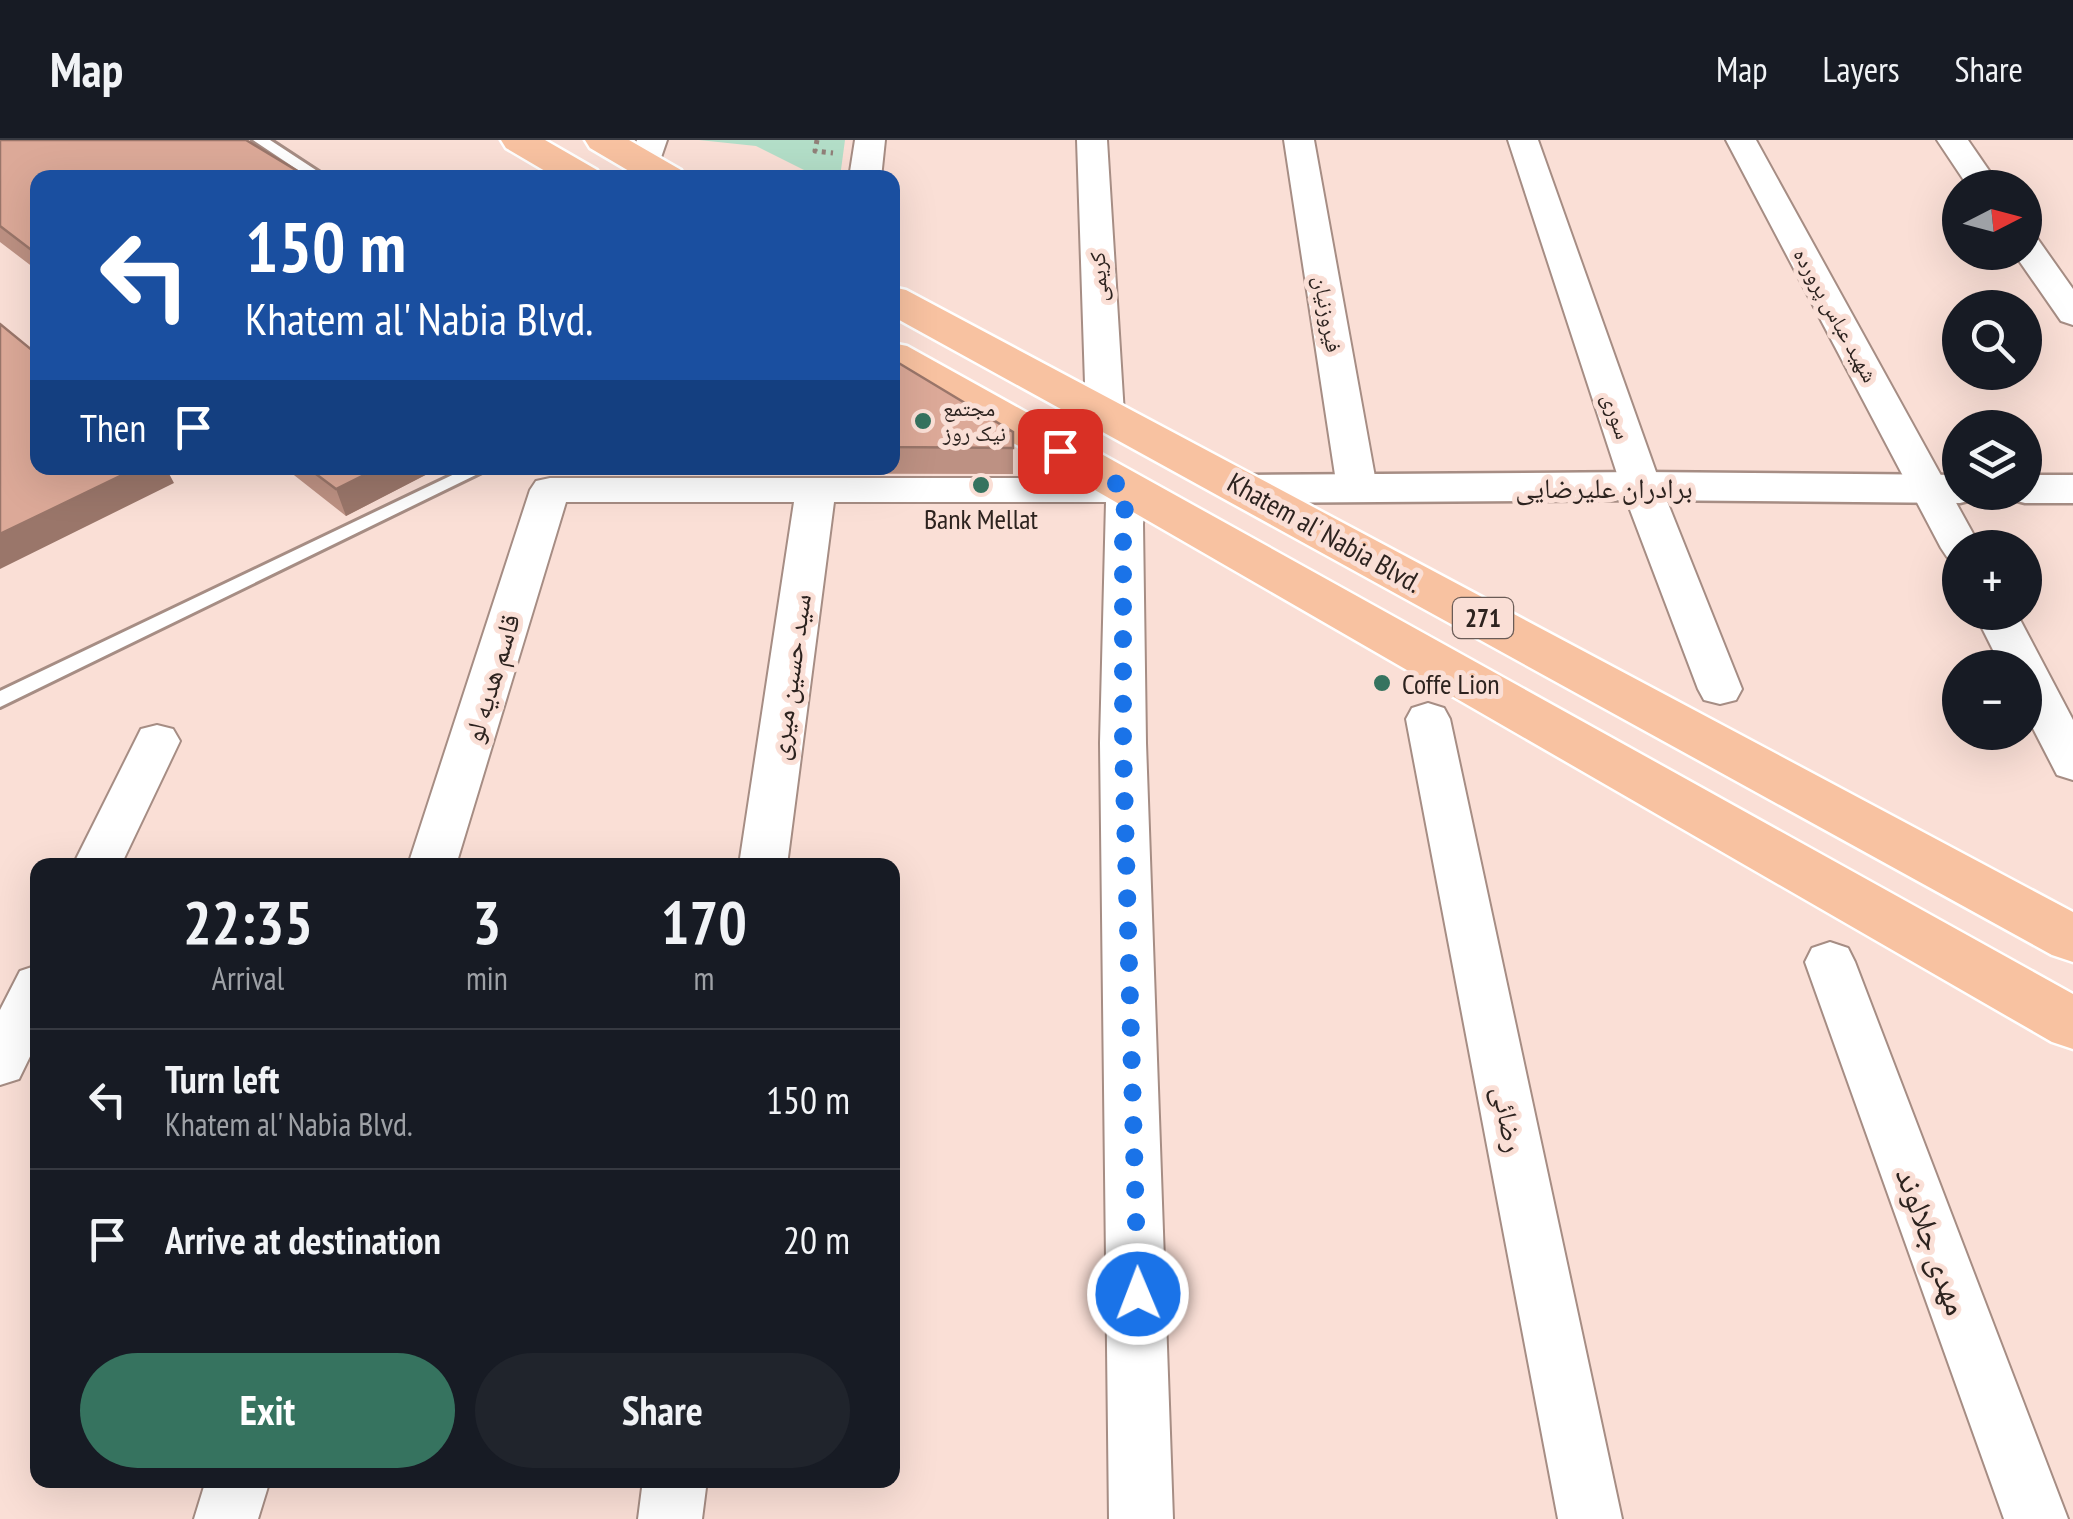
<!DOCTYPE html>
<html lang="en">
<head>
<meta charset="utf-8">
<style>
  body { margin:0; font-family:"PT Sans Narrow","Noto Naskh Arabic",sans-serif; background:#20242c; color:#f1f3f6; height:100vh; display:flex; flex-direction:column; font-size:38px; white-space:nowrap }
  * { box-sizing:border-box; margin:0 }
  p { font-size:32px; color:#9ea1a6 }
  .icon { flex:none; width:55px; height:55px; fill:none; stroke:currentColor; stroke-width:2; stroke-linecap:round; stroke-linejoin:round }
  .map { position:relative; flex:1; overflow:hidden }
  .drawer { position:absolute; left:30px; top:718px; width:870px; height:630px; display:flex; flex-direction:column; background:#171b24; border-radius:20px; box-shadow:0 10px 40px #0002 }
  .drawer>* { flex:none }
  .top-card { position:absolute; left:30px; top:30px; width:870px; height:305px; border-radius:20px; box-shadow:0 10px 40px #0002; background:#1a4fa0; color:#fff; overflow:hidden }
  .needle { width:65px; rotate:84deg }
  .fabs { position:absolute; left:1942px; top:30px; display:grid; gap:20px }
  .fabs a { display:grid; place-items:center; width:100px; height:100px; border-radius:50%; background:#171b24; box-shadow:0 10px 40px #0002; font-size:50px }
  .pin { position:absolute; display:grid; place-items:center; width:85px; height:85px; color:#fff; margin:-42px; border-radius:20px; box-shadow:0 5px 15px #0006 }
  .me { position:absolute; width:110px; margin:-55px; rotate:359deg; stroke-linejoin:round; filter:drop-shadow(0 0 8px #0008) }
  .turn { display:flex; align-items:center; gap:35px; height:210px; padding:0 50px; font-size:45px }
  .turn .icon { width:130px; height:130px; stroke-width:2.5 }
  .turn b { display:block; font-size:70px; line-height:85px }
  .then { display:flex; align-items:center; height:95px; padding:0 50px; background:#0003; gap:20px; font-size:38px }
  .eta { display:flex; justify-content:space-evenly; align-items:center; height:170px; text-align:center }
  .eta b { font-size:60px; font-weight:700; line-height:70px }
  .cta { display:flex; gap:20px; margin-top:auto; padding:20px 50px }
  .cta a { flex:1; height:115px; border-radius:60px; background:#36735f; color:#fff; font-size:40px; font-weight:700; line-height:115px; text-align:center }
  .cta a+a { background:#20242c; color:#f1f3f6 }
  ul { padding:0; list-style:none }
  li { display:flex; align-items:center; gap:30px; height:140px; padding:0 50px; border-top:2px solid #363941 }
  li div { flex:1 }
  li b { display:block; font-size:38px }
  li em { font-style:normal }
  header { display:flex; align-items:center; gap:60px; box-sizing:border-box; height:140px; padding:0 50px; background:#171b24; border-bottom:2px solid #363941 }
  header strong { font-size:48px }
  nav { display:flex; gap:55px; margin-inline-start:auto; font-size:35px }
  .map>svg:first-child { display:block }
  .green { fill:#b3dec8 }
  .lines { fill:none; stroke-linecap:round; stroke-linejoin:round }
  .lane-casing { stroke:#a68d84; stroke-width:6 }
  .street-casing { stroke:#a68d84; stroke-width:4 }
  .secondary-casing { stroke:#a68d84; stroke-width:5 }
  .primary-casing { stroke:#fff; stroke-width:5 }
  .path { stroke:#917f78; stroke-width:5; stroke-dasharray:4 5; stroke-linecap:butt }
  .lane { fill:#fff; fill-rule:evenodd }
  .street { fill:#fff; fill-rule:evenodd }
  .secondary { fill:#fff; fill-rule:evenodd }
  .primary { fill:#f8c2a1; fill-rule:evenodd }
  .wall { fill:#bd9183 }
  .shaded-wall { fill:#9a766a }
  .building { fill:#dca998; stroke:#9a766a; stroke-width:2.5 }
  .route { stroke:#1a73e8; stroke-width:18; stroke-dasharray:0 32.4 }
  .poi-dot { fill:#36735f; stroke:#fadfd6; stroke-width:4 }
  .labels { text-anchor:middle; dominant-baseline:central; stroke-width:10; stroke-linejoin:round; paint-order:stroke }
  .far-street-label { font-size:22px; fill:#2d231f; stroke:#fadfd6 }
  .far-poi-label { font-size:22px; fill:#2d231f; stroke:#fadfd6; text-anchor:start }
  .shield { fill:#fadfd6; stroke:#6a5b56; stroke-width:2.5 }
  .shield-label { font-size:25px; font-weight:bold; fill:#2d231f }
  .street-label { font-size:28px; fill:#2d231f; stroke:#fadfd6 }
  .poi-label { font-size:28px; fill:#2d231f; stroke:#fadfd6 }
  .near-street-label { font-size:32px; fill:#2d231f; stroke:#fadfd6 }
</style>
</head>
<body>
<header>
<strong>Map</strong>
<nav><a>Map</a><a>Layers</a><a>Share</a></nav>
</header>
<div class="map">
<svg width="2073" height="1379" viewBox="0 0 2073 1379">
  <rect width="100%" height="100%" fill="#fadfd6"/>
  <!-- green -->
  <path class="green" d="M699,0H845L840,37H818L756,6Z"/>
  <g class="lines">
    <!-- lane casing -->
    <g class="lane-casing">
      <path id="lane" d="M253,0H270L328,38H310Z
        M467,328H490L0,567V551Z"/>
    </g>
    <!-- street casing -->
    <g class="street-casing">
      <path id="street" d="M637,0H667L656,32H634L629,25Z
        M855,0H885L881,38H849Z
        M1077,0H1107L1124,274L1118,282L1105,285L1092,282L1086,274Z
        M1284,0H1314L1377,348L1371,357L1357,360L1343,357L1337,348Z
        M1508,0H1538L1661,346L1742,549L1736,560L1720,564L1704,560L1698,549L1621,346Z
        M1726,0H1756L1981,408H1960V421L1947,417L1941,408Z
        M1937,0H1968L2001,48H1969Z
        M2025,95L2037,98L2073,149V185L2061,181L2013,112H2025Z
        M550,338H1127L1141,341L1147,350L1143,384L1146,603L1173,1379H1109L1100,603L1106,362H834L787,725H739L794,362H566L456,725H408L530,350L536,341Z
        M1974,472H2016L2073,580V640L2057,635L2025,573V528H2002Z
        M1428,563L1444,568L1450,579L1622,1379H1558L1406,579L1412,568Z
        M157,585L173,589L180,601L121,725H73L141,589Z
        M1830,802L1848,808L1855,822L2068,1379H2004L1805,822L1812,808Z
        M38,825V900L19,939L0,945V870L20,831Z
        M206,1340H270L258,1379H194Z
        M643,1340H707L702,1379H638Z"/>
    </g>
    <!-- secondary casing -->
    <g class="secondary-casing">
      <path id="secondary" d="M1641,332L1960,335V352H1980L1976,359L1960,363L1641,360L1248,363L1232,359L1225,349L1232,339L1248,335Z
        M2025,335H2073V363H2025L2009,359L2005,352H2025Z"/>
    </g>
    <!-- primary casing -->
    <g class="primary-casing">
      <path id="primary" d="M501,0H545L597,30L602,38H557L506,8Z
        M585,0H629L681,30L686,38H641L590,8Z
        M892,147L906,150L2073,772V822L2052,815L892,176Z
        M892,203L907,206L2073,854V909L2052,902L892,233Z"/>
    </g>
    <!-- path -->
    <path class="path" d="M817,0L815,11L833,13"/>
    <!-- lane -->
    <use href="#lane" class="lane"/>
    <!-- street -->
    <use href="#street" class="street"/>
    <!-- secondary -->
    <use href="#secondary" class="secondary"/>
    <!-- primary -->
    <use href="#primary" class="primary"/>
  </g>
  <!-- wall -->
  <path class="wall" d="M0,0L38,38V131L0,102Z
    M892,219L1013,292V334L547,333L546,328H892Z
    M285,328H439L346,376Z"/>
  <!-- shaded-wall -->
  <path class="shaded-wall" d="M137,328H166L174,343L0,429V394Z
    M378,328H439L346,376L336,349Z"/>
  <!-- building -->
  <path class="building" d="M0,0H246L309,38H38V115L0,86Z
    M0,184L38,215V328H137L0,394Z
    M892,219L1013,292V308L892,307Z
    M308,328H378L336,349Z"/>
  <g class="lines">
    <!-- route -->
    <path class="route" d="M1060,311L1127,350L1123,384V604L1138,1154"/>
  </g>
  <!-- markers -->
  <g class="poi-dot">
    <circle cx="923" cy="281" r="10"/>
    <circle cx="981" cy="345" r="10"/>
    <circle cx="1382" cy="543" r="10"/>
  </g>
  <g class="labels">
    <!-- far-street labels -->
    <g class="far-street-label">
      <text transform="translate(1098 137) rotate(-93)">کریمی</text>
      <text transform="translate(1328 174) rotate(80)">فیروزنیان</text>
      <text transform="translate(1836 175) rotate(61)">شهید عباس پرورده</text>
      <text transform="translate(1617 276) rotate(71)">سوری</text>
    </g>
    <!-- far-poi labels -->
    <g class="far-poi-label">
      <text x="943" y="268">مجتمع<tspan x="943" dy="25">نیک‌ روز</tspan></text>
    </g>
    <!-- shield labels -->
    <rect class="shield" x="1453" y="458" width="60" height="40" rx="8"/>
    <g class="shield-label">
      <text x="1483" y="478">271</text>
    </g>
    <!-- street labels -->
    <g class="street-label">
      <text x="1604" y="347">برادران علیرضایی</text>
      <text transform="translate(1325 392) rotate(29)">Khatem al' Nabia Blvd.</text>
      <text transform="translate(789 537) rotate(-82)">سید حسین میری</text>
      <text transform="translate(491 538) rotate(-73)">قاسم هدیه لو</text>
      <text transform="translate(1509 979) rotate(79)">رضائی</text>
    </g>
    <!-- poi labels -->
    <g class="poi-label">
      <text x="981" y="378">Bank Mellat</text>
      <text x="1402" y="543" text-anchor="start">Coffe Lion</text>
    </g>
    <!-- near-street labels -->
    <g class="near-street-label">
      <text transform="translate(1933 1101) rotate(70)">مهدی جلالوند</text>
    </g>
  </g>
</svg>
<div class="fabs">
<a><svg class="needle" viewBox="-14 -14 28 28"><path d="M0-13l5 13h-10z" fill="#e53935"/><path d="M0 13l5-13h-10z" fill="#9ea1a6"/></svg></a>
<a><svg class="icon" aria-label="search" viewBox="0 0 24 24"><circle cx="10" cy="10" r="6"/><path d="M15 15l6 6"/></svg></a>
<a><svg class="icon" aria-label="layers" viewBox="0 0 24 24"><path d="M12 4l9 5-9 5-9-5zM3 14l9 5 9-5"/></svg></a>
<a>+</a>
<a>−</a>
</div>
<div class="pin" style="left:1060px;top:311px;background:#d93025"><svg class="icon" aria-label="arrive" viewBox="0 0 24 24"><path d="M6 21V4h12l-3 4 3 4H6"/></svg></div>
<svg class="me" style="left:1138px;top:1154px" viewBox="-20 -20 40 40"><circle r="17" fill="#1a73e8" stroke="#fff" stroke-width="3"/><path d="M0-11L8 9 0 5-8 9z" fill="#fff"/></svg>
<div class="top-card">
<div class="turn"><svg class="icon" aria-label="left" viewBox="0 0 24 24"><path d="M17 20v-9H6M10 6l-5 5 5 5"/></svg><div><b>150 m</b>Khatem al' Nabia Blvd.</div></div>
<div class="then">Then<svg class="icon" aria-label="arrive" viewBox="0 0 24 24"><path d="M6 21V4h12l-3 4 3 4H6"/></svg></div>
</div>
<section class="drawer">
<div class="eta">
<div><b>22:35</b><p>Arrival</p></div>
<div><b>3</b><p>min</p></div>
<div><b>170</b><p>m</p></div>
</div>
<ul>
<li><svg class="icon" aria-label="left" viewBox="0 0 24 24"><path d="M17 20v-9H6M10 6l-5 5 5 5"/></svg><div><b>Turn left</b><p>Khatem al' Nabia Blvd.</p></div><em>150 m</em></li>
<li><svg class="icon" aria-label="arrive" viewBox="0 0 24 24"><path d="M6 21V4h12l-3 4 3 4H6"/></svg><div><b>Arrive at destination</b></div><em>20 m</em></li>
</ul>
<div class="cta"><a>Exit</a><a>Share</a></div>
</section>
</div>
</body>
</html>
